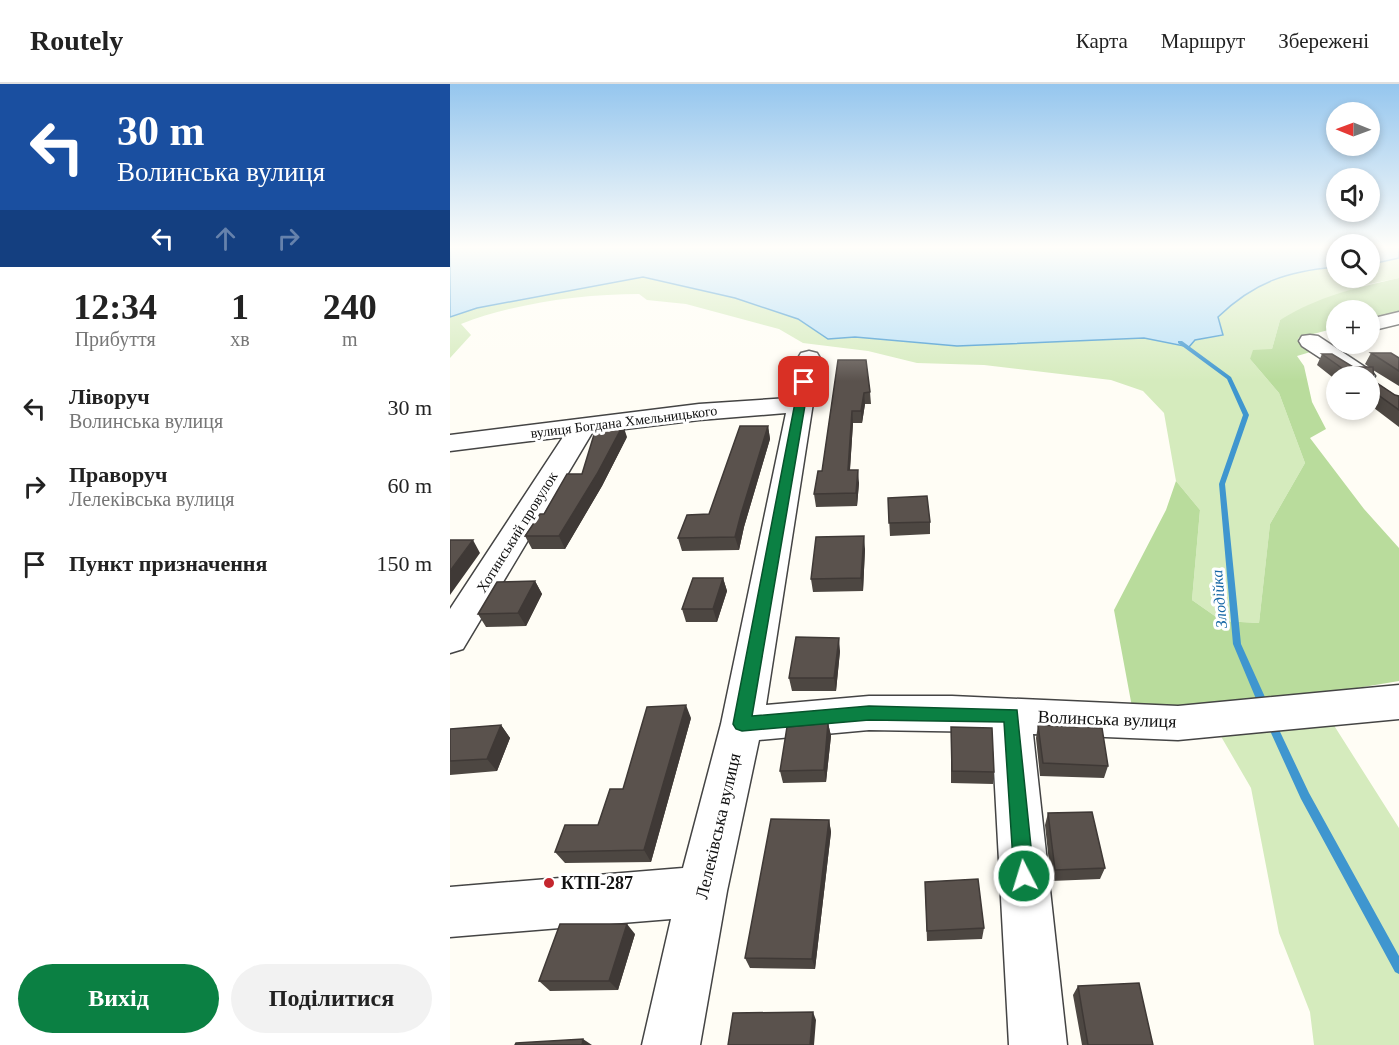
<!DOCTYPE html>
<html lang="uk">
<head>
<meta charset="utf-8">
<style>
  body { margin:0; font-family:"Times New Roman",serif; background:#f2f2f2; color:#222; height:100vh; display:flex; flex-direction:column; font-size:22px; white-space:nowrap }
  * { box-sizing:border-box; margin:0 }
  p { font-size:20px; color:#767676 }
  .icon { flex:none; width:33px; height:33px; fill:none; stroke:currentColor; stroke-width:2; stroke-linecap:round; stroke-linejoin:round }
  .map { position:relative; flex:1; overflow:hidden }
  .sheet { display:flex; flex-direction:column; background:#fff; width:450px }
  .sheet>* { flex:none }
  .hud { background:#1a4fa0; color:#fff; overflow:hidden }
  .needle { width:39px; rotate:271deg }
  .fabs { position:absolute; left:876px; top:18px; display:grid; gap:12px }
  .fabs a { display:grid; place-items:center; width:54px; height:54px; border-radius:50%; background:#fff; box-shadow:0 3px 9px #0003; font-size:30px }
  .pin { position:absolute; display:grid; place-items:center; width:51px; height:51px; color:#fff; margin:-26px; border-radius:12px; box-shadow:0 3px 9px #0006 }
  .me { position:absolute; width:66px; margin:-33px; rotate:355deg; stroke-linejoin:round; filter:drop-shadow(0 0 4px #0008) }
  .turn { display:flex; align-items:center; gap:21px; height:126px; padding:0 18px; font-size:27px }
  .turn .icon { width:78px; height:78px; stroke-width:2.5 }
  .turn b { display:block; font-size:42px; line-height:51px }
  .lanes { display:flex; align-items:center; height:57px; padding:0 18px; background:#0003; justify-content:center; gap:30px; direction:ltr }
  .lanes .off { opacity:.35 }
  .eta { display:flex; justify-content:space-evenly; align-items:center; height:102px; text-align:center }
  .eta b { font-size:36px; font-weight:600; line-height:42px }
  .action { display:flex; gap:12px; margin-top:auto; padding:12px 18px }
  .action a { flex:1; height:69px; border-radius:36px; background:#0b8043; color:#fff; font-size:24px; font-weight:600; line-height:69px; text-align:center }
  .action a+a { background:#f2f2f2; color:#222 }
  ul { padding:0; list-style:none }
  li { display:flex; align-items:center; gap:18px; height:78px; padding:0 18px }
  li div { flex:1 }
  li b { display:block; font-size:22px }
  li em { font-style:normal }
  header { display:flex; align-items:center; gap:36px; box-sizing:border-box; height:84px; padding:0 30px; background:#fff; border-bottom:2px solid #e0e0e0 }
  header strong { font-size:28px }
  nav { display:flex; gap:33px; margin-inline-start:auto; font-size:21px }
  main { display:flex; flex:1; min-height:0 }
  .map>svg:first-child { display:block }
  .green { fill:#d5ebbd }
  .forest { fill:#b9dc9c }
  .water { fill:#b9e0f7; stroke:#3f96cf; stroke-width:1.5 }
  .lines { fill:none; stroke-linecap:round; stroke-linejoin:round }
  .stream { fill:#3f96cf; fill-rule:evenodd }
  .minor-casing { stroke:#444; stroke-width:3 }
  .minor { fill:#fff; fill-rule:evenodd }
  .wall { fill:#4d4742 }
  .shaded-wall { fill:#3f3936 }
  .building { fill:#5a524d; stroke:#3f3936; stroke-width:1.5 }
  .route { fill:#0b8043; stroke:#07532c; stroke-width:1.5 }
  .poi-dot { fill:#c4262e; stroke:#fff; stroke-width:2 }
  .labels { text-anchor:middle; dominant-baseline:central; stroke-width:6; stroke-linejoin:round; paint-order:stroke }
  .far-street-label { font-size:14px; fill:#111; stroke:#fff }
  .street-label { font-size:15px; fill:#111; stroke:#fff }
  .water-label { font-size:16px; font-style:italic; fill:#1768a6; stroke:#fff }
  .near-street-label { font-size:18px; fill:#111; stroke:#fff }
  .near-poi-label { font-size:18px; font-weight:bold; fill:#111; stroke:#fff; text-anchor:start }
</style>
</head>
<body>
<header>
<strong>Routely</strong>
<nav><a>Карта</a><a>Маршрут</a><a>Збережені</a></nav>
</header>
<main>
<section class="sheet">
<div class="hud">
<div class="turn"><svg class="icon" aria-label="left" viewBox="0 0 24 24"><path d="M17 20v-9H6M10 6l-5 5 5 5"/></svg><div><b>30 m</b>Волинська вулиця</div></div>
<div class="lanes"><svg class="icon" aria-label="left" viewBox="0 0 24 24"><path d="M17 20v-9H6M10 6l-5 5 5 5"/></svg><svg class="icon off" aria-label="ahead" viewBox="0 0 24 24"><path d="M12 20V5M6 11l6-6 6 6"/></svg><svg class="icon off" aria-label="right" viewBox="0 0 24 24"><path d="M7 20v-9h11M14 6l5 5-5 5"/></svg></div>
</div>
<div class="eta">
<div><b>12:34</b><p>Прибуття</p></div>
<div><b>1</b><p>хв</p></div>
<div><b>240</b><p>m</p></div>
</div>
<ul>
<li><svg class="icon" aria-label="left" viewBox="0 0 24 24"><path d="M17 20v-9H6M10 6l-5 5 5 5"/></svg><div><b>Ліворуч</b><p>Волинська вулиця</p></div><em>30 m</em></li>
<li><svg class="icon" aria-label="right" viewBox="0 0 24 24"><path d="M7 20v-9h11M14 6l5 5-5 5"/></svg><div><b>Праворуч</b><p>Лелеківська вулиця</p></div><em>60 m</em></li>
<li><svg class="icon" aria-label="arrive" viewBox="0 0 24 24"><path d="M6 21V4h12l-3 4 3 4H6"/></svg><div><b>Пункт призначення</b></div><em>150 m</em></li>
</ul>
<div class="action"><a>Вихід</a><a>Поділитися</a></div>
</section>
<div class="map">
<svg width="949" height="961" viewBox="0 0 949 961">
  <rect width="100%" height="100%" fill="#fffdf5"/>
  <!-- green -->
  <path class="green" d="M949,174V194L910,202L830,236L822,265L800,275L829,309L855,379L820,440L809,539L772,537L742,516L750,426L726,397L714,329L693,307L661,296L534,281L467,279L418,267L353,259L329,245L236,220L197,216L189,210C132,210 65,219 11,240L21,251L0,274V233L27,224L193,193L285,214L348,235L378,255L405,253L507,262L694,254L739,263L745,256L773,251L768,233C804,198 837,187 886,183V194H920V187L924,188L921,180Z
    M885,643L949,744V961H864L860,928L829,849L801,704L769,649Z"/>
  <!-- forest -->
  <path class="forest" d="M949,194V227L920,235V226H886V244L848,254L864,267L847,272L854,282L862,318L876,345L860,354L914,425L949,464V597L871,610L885,643L769,649L687,650L664,526L716,426L726,397L750,426L742,516L772,537L809,539L820,440L855,379L829,309L800,275L803,266L822,265L830,236C869,212 905,204 949,194Z"/>
  <!-- water -->
  <path class="water" d="M0,162H886V183C838,187 804,198 768,233L773,251L745,256L739,263L694,254L507,262L405,253L378,255L348,235L285,214L193,193L27,224L0,233Z
    M920,162H949V174L922,180L925,188L920,187Z"/>
  <g class="lines">
    <!-- stream -->
    <path class="stream" d="M728,257H732L781,293L799,331L775,400L791,560L819,622L817,625L814,626L811,625L809,622L783,560L769,400L793,331L777,295L728,259Z
      M821,634L824,635L859,709L949,872V890L945,888L851,715L816,638L818,635Z"/>
    <!-- minor casing -->
    <g class="minor-casing">
      <path id="minor" d="M949,228V240L920,247V235Z
        M860,251L868,252L921,287L925,292L921,297L920,292H898L852,262L849,257L852,252Z
        M359,267L367,269L370,274L316,621L419,612H502L728,622L949,601V635L728,656L583,650L617,961H559L542,648L419,646L309,656L277,807L250,961H192L221,835L0,853V803L233,784L271,640L336,329L249,336L142,349L13,565L0,569V525L113,353L0,367V351L249,320L339,314L348,274L351,269Z"/>
    </g>
    <!-- minor -->
    <use href="#minor" class="minor"/>
  </g>
  <!-- wall -->
  <path class="wall" d="M921,269L949,274V302L923,286L924,297L945,311L949,312V343L920,321V292H886V296L867,281L872,270L903,283H919L915,280Z
    M388,276L420,308L421,320H415L412,339H403L400,386L409,399L407,422L366,423L364,410L372,387Z
    M318,342L320,355L294,443L289,466L232,467L228,454L259,430Z
    M177,353L152,402L115,465H82L75,452L94,430L132,390Z
    M438,414L480,438V450L440,452Z
    M415,465L413,507L363,508L361,495Z
    M273,494L277,507L267,538H236L232,525Z
    M85,497L92,510L76,542L36,543L28,530Z
    M390,567L386,607H342L339,594Z
    M241,634L201,778L115,779L105,768L148,741L173,705Z
    M378,639L381,652L376,698L333,699L330,687Z
    M51,641L60,654L47,687L0,691V645Z
    M588,641L658,682L654,694L590,692L586,654Z
    M501,643L544,688L543,700L501,699Z
    M598,729L655,784L650,795L601,797L595,741Z
    M379,736L381,748L365,885L300,884L295,874Z
    M475,798L534,844L532,855L477,857Z
    M185,850L168,906L100,907L89,897Z
    M628,902L703,961H632L623,911Z"/>
  <!-- shaded-wall -->
  <path class="shaded-wall" d="M414,309L415,320L412,339L411,327Z
    M402,327L403,339L399,399L398,386Z
    M173,341L177,353L152,402L115,465L109,452Z
    M318,342L320,355L294,443L289,466L285,453L291,430Z
    M408,386L409,399L407,422L406,409Z
    M414,452L415,465L413,507L411,494Z
    M23,456L30,469L0,511V487Z
    M273,494L277,507L267,538L263,525Z
    M85,497L92,510L76,542L68,529Z
    M389,554L390,567L386,607L384,594Z
    M236,621L241,634L201,778L194,766Z
    M378,639L381,652L376,698L374,686Z
    M51,641L60,654L47,687L37,675Z
    M379,736L381,748L365,885L362,875Z
    M177,840L185,850L168,906L159,897Z
    M363,928L366,936L364,961H360Z
    M133,955L142,961H132Z"/>
  <!-- building -->
  <path class="building" d="M921,269H941L949,274V287Z
    M872,270H882L903,283H923L924,297L945,311L949,312V326L920,305V292H903Z
    M388,276H416L420,308L414,309L411,327H402L398,386H408L406,409L364,410L368,387H372Z
    M173,341L147,390L109,452H75L90,430H94L117,390H132L146,344Z
    M290,342H318L291,430L285,453L228,454L237,431L259,430Z
    M477,412L480,438L439,439L438,414Z
    M414,452L411,494L361,495L366,453Z
    M0,456H23L0,487Z
    M243,494H273L263,525H232Z
    M85,497L68,529L28,530L47,498Z
    M346,553L389,554L384,594H339Z
    M236,621L194,766L105,768L115,741H148L160,705H173L197,623Z
    M378,639L374,686L330,687L337,643Z
    M51,641L37,675L0,677V645Z
    M588,641L652,644L658,682L593,679Z
    M501,643L542,644L544,688L502,687Z
    M642,728L655,784L605,786L598,729Z
    M321,735L379,736L362,875L295,874Z
    M528,795L534,844L477,847L475,798Z
    M110,840H177L159,897H89Z
    M689,899L703,961H638L628,902Z
    M363,928L360,961H278L283,929Z
    M133,955L132,961H65L66,959Z"/>
  <!-- sky -->
  <linearGradient id="sky" x2="0" y2="1"><stop stop-color="#95c6ee"/><stop offset="0.55" stop-color="#fffefa"/><stop offset="1" stop-color="#fffefa" stop-opacity="0"/></linearGradient>
  <rect width="949" height="297" fill="url(#sky)"/>
  <!-- route -->
  <path class="route" d="M354,295L359,298L302,632L419,622L567,626L584,792L582,799L574,802L567,799L564,792L554,638L419,636L292,647L286,645L283,640L349,298Z"/>
  <!-- markers -->
  <circle class="poi-dot" cx="99" cy="799" r="6"/>
  <g class="labels">
    <!-- far-street labels -->
    <g class="far-street-label">
      <text transform="translate(174 338) rotate(-7)">вулиця Богдана Хмельницького</text>
    </g>
    <!-- street labels -->
    <g class="street-label">
      <text transform="translate(67 448) rotate(-58)">Хотинський провулок</text>
    </g>
    <!-- water labels -->
    <g class="water-label">
      <text transform="translate(769 515) rotate(-95)">Злодійка</text>
    </g>
    <!-- near-street labels -->
    <g class="near-street-label">
      <text transform="translate(657 635) rotate(2)">Волинська вулиця</text>
      <text transform="translate(268 742) rotate(-77)">Лелеківська вулиця</text>
    </g>
    <!-- near-poi labels -->
    <g class="near-poi-label">
      <text x="111" y="799">КТП-287</text>
    </g>
  </g>
</svg>
<div class="fabs">
<a><svg class="needle" viewBox="-14 -14 28 28"><path d="M0-13l5 13h-10z" fill="#e53935"/><path d="M0 13l5-13h-10z" fill="#767676"/></svg></a>
<a><svg class="icon" aria-label="sound" viewBox="0 0 24 24"><path d="M4 9h4l5-4v14l-5-4H4zM17 9q2 3 0 6"/></svg></a>
<a><svg class="icon" aria-label="search" viewBox="0 0 24 24"><circle cx="10" cy="10" r="6"/><path d="M15 15l6 6"/></svg></a>
<a>+</a>
<a>−</a>
</div>
<div class="pin" style="left:354px;top:298px;background:#d93025"><svg class="icon" aria-label="arrive" viewBox="0 0 24 24"><path d="M6 21V4h12l-3 4 3 4H6"/></svg></div>
<svg class="me" style="left:574px;top:792px" viewBox="-20 -20 40 40"><circle r="17" fill="#0b8043" stroke="#fff" stroke-width="3"/><path d="M0-11L8 9 0 5-8 9z" fill="#fff"/></svg>
</div>
</main>
</body>
</html>
